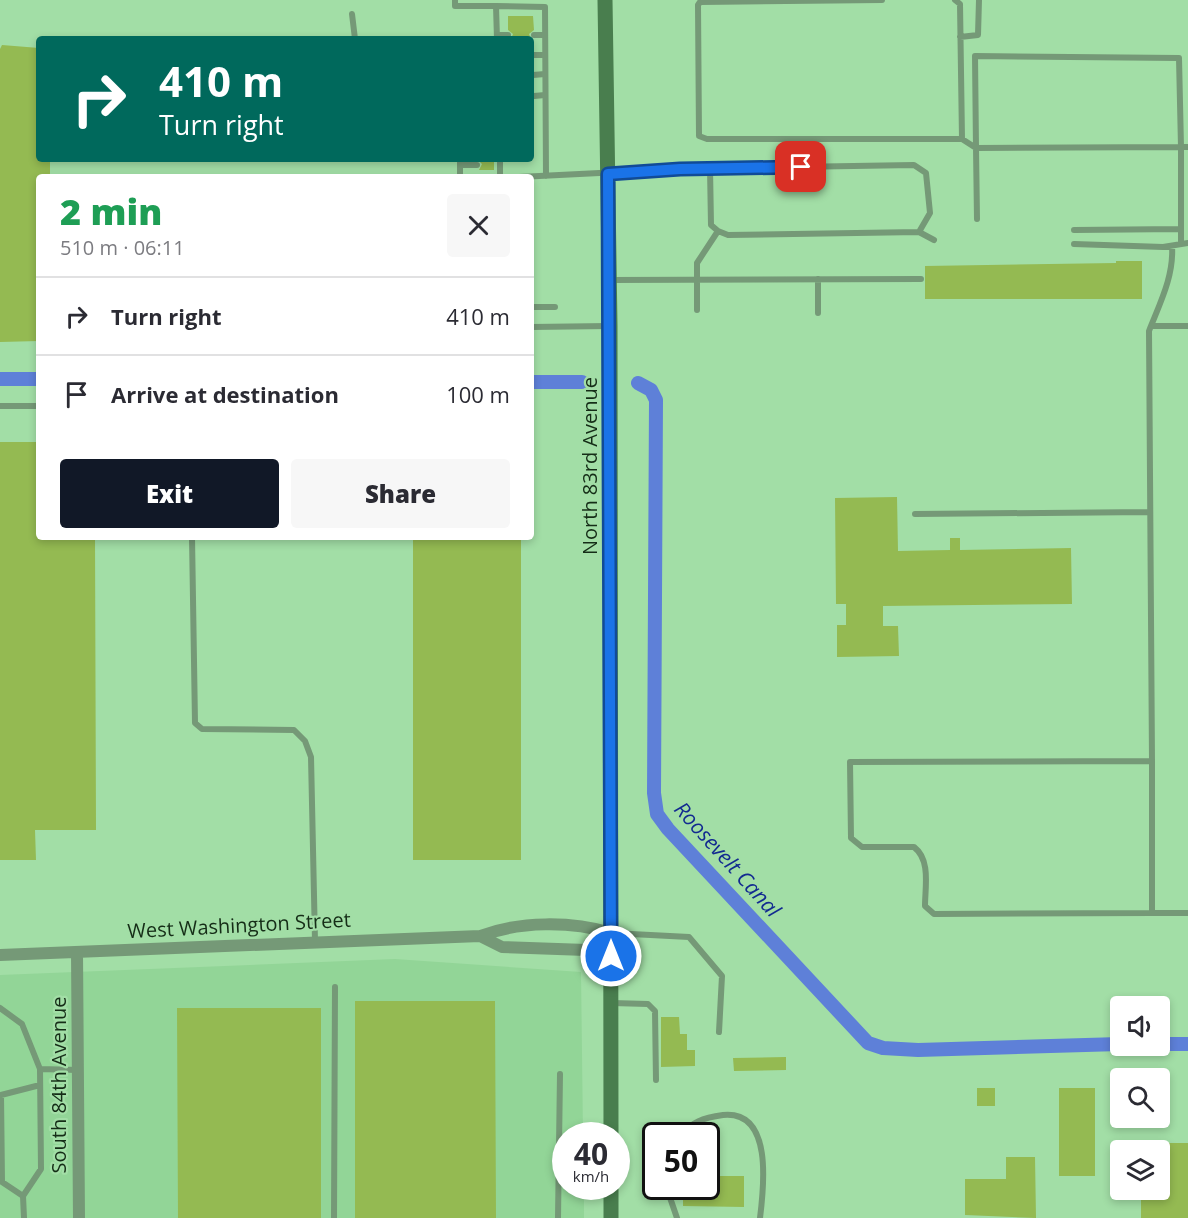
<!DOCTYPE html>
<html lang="en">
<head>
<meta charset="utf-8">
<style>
  body { margin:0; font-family:"Open Sans",sans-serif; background:#f7f7f7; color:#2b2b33; height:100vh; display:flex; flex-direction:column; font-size:22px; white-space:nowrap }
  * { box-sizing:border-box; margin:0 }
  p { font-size:20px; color:#7c7c81 }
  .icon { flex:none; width:33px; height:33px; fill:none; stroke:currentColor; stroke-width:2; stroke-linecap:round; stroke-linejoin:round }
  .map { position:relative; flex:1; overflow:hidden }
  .panel { position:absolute; left:36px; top:174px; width:498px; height:366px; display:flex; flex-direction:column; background:#fff; border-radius:6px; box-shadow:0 3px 9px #0003 }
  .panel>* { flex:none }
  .guide { position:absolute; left:36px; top:36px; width:498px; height:126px; border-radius:6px; box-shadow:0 3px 9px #0003; background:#00695c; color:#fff; overflow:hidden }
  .tools { position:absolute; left:1110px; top:996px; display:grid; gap:12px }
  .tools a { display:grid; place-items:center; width:60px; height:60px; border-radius:6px; background:#fff; box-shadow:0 3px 9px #0003; font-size:30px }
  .speed { position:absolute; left:552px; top:1122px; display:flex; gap:12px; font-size:30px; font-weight:700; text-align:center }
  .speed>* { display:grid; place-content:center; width:78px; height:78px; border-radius:50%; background:#fff; box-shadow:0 3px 9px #0003; line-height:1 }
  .speed small { font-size:15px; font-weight:400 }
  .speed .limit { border:3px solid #111; border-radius:9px; background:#fff; color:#111 }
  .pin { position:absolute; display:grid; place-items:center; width:51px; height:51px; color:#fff; margin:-26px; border-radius:12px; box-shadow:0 3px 9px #0006 }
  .me { position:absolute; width:66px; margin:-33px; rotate:0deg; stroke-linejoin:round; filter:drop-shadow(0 0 4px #0008) }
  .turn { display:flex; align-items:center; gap:21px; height:126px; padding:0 24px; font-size:27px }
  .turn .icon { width:78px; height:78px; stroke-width:2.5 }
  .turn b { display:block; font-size:42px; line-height:51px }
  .round { display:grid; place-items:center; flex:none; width:63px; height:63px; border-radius:6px; background:#f7f7f7 }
  .head { display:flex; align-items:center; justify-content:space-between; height:102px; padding:0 24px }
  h1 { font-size:36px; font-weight:800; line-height:45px; color:#1e9e55 }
  .primary-button { display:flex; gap:12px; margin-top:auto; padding:12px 24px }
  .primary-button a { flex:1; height:69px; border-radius:6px; background:#111827; color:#fff; font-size:24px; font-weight:800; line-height:69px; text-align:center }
  .primary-button a+a { background:#f7f7f7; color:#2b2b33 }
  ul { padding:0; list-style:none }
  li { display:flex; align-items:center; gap:18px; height:78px; padding:0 24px; border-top:2px solid #e1e1e2 }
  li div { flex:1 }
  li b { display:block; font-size:22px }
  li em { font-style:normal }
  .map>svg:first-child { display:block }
  .built { fill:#92d597 }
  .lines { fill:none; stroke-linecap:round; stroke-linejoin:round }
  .canal { stroke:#5e80d8; stroke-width:14 }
  .building { fill:#94ba52 }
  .service { stroke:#759977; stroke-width:6 }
  .minor { stroke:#759977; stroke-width:12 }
  .secondary { stroke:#497e4e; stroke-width:15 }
  .route-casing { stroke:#114b97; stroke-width:15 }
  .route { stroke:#1a73e8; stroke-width:10 }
  .labels { text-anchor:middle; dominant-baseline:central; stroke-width:4.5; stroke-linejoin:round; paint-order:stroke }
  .street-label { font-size:20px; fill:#152d17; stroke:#a2dea6 }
  .water-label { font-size:21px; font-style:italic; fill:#122a90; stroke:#a2dea6 }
</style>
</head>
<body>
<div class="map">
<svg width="1188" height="1218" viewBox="0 0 1188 1218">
  <rect width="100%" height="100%" fill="#a2dea6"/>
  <!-- built -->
  <path class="built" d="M395,959L581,972L583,1135L566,1136V1186L584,1187V1218H0V975Z"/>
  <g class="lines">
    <!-- canal -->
    <path class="canal" d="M0,379H39
      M531,382H582
      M638,383L651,390L656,400L654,793L657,814L668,829L868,1043L883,1048L918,1050L1120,1044
      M1160,1044H1188"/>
  </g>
  <!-- building -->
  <path class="building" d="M508,16H533L534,30L529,34L531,39H511L513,34L508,30Z
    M2,45L39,48V159H50V177H39V341L0,342V49Z
    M477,159H494V170H479L482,164Z
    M1116,261H1142V299H925V266L1116,263Z
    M0,442H39V537H95L96,830H35L36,860H0Z
    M897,497L898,551L950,550V538H960V550L1071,548L1072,604L883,606V626H898L899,656L837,657V625H846V604H836L835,498Z
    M413,537H521V860H413Z
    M355,1001H495L496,1218H355Z
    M177,1008H321V1218H178Z
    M661,1017H679L680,1034H687V1050H695V1066L661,1067Z
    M786,1057V1070L734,1071L733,1058Z
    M977,1088H995V1106H977Z
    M1059,1088H1095V1176H1059Z
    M1160,1143H1188V1218H1141V1196H1160Z
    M1006,1157H1035L1036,1218L965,1215V1179H1006Z
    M706,1176H744V1207L683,1206V1186H706Z"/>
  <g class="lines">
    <!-- service -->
    <path class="service" d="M455,0V6H496L497,39
      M882,0L700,2L698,5L699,136L707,139H962L976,148
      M955,0L960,4L962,139
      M496,6L545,7L546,176
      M352,14L355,39
      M497,35H508
      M534,35H545
      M960,37L978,35L979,0
      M534,55H545
      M533,75L545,74
      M534,96L545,95
      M976,148L975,56L1179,58L1181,147H1188
      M500,159V177
      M460,165H477
      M710,168L711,225L718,231L728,235L919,232
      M460,177V159
      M519,177L680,169L914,165L926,173L930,213L919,232L934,240
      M977,219L976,148L1181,147V243
      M1074,230L1181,229
      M1074,244L1163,247L1188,243
      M818,279V313
      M610,280L921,279
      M531,307H555
      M697,310V263L718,231
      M1151,326H1188
      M531,327L609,326
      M0,406H39
      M915,514L1149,512
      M192,537L195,723L202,729L294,730L305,741L311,757L315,941
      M1152,761L1149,331C1160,303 1174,276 1172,246
      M1152,913V761L850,762L851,838L862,847H914C931,860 925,887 925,906L934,914L1152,913H1188
      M612,933L689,937L722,976L719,1032
      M612,1003L648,1004L655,1011L656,1080
      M0,1008L22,1024L40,1069
      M677,1136C694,1122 701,1118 723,1115C773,1110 764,1186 760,1218
      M666,1186L677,1218
      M23,1196L2,1182L1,1095L40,1085
      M24,1218L23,1196L41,1169L40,1069L78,1070
      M334,1218L335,987
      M558,1218L560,1074"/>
    <!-- minor -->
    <path class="minor" d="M480,936L502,947L586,950L611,933
      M77,953L79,1218
      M0,955L480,936C520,921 571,921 611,933"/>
    <!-- secondary -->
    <path class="secondary" d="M605,0L610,326L611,1136
      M611,1186V1218"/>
  </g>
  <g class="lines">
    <!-- route casing -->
    <g class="route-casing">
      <path id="route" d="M611,956L608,174L680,169L801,167"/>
    </g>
    <!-- route -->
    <use href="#route" class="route"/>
  </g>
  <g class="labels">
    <!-- street labels -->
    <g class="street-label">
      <text transform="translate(589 466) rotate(-90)">North 83rd Avenue</text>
      <text transform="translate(239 925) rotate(-3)">West Washington Street</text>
      <text transform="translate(58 1085) rotate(-90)">South 84th Avenue</text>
    </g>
    <!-- water labels -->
    <g class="water-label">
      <text transform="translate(728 859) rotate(48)">Roosevelt Canal</text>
    </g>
  </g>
</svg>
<div class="tools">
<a><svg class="icon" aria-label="sound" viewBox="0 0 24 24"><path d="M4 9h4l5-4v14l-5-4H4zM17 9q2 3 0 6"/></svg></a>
<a><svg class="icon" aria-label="search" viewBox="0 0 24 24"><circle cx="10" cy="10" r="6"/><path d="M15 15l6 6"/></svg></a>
<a><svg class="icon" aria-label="layers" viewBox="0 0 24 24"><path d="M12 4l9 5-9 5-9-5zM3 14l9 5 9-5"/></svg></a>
</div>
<div class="speed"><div>40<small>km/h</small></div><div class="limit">50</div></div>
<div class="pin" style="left:801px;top:167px;background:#d93025"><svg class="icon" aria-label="arrive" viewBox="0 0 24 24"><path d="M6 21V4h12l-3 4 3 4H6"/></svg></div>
<svg class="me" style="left:611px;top:956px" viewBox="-20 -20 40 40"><circle r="17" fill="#1a73e8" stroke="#fff" stroke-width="3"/><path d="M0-11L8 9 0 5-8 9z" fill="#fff"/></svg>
<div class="guide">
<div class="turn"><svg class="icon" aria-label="right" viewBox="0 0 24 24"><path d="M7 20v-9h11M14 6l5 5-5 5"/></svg><div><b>410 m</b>Turn right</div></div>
</div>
<section class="panel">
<div class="head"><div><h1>2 min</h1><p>510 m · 06:11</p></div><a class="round"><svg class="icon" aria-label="close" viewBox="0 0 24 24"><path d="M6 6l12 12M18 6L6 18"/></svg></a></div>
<ul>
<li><svg class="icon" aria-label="right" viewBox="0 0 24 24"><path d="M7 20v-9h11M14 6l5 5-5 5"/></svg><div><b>Turn right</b></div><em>410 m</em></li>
<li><svg class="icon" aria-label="arrive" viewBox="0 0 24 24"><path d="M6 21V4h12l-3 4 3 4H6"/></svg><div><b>Arrive at destination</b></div><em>100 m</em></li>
</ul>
<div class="primary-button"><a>Exit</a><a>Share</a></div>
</section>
</div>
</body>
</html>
